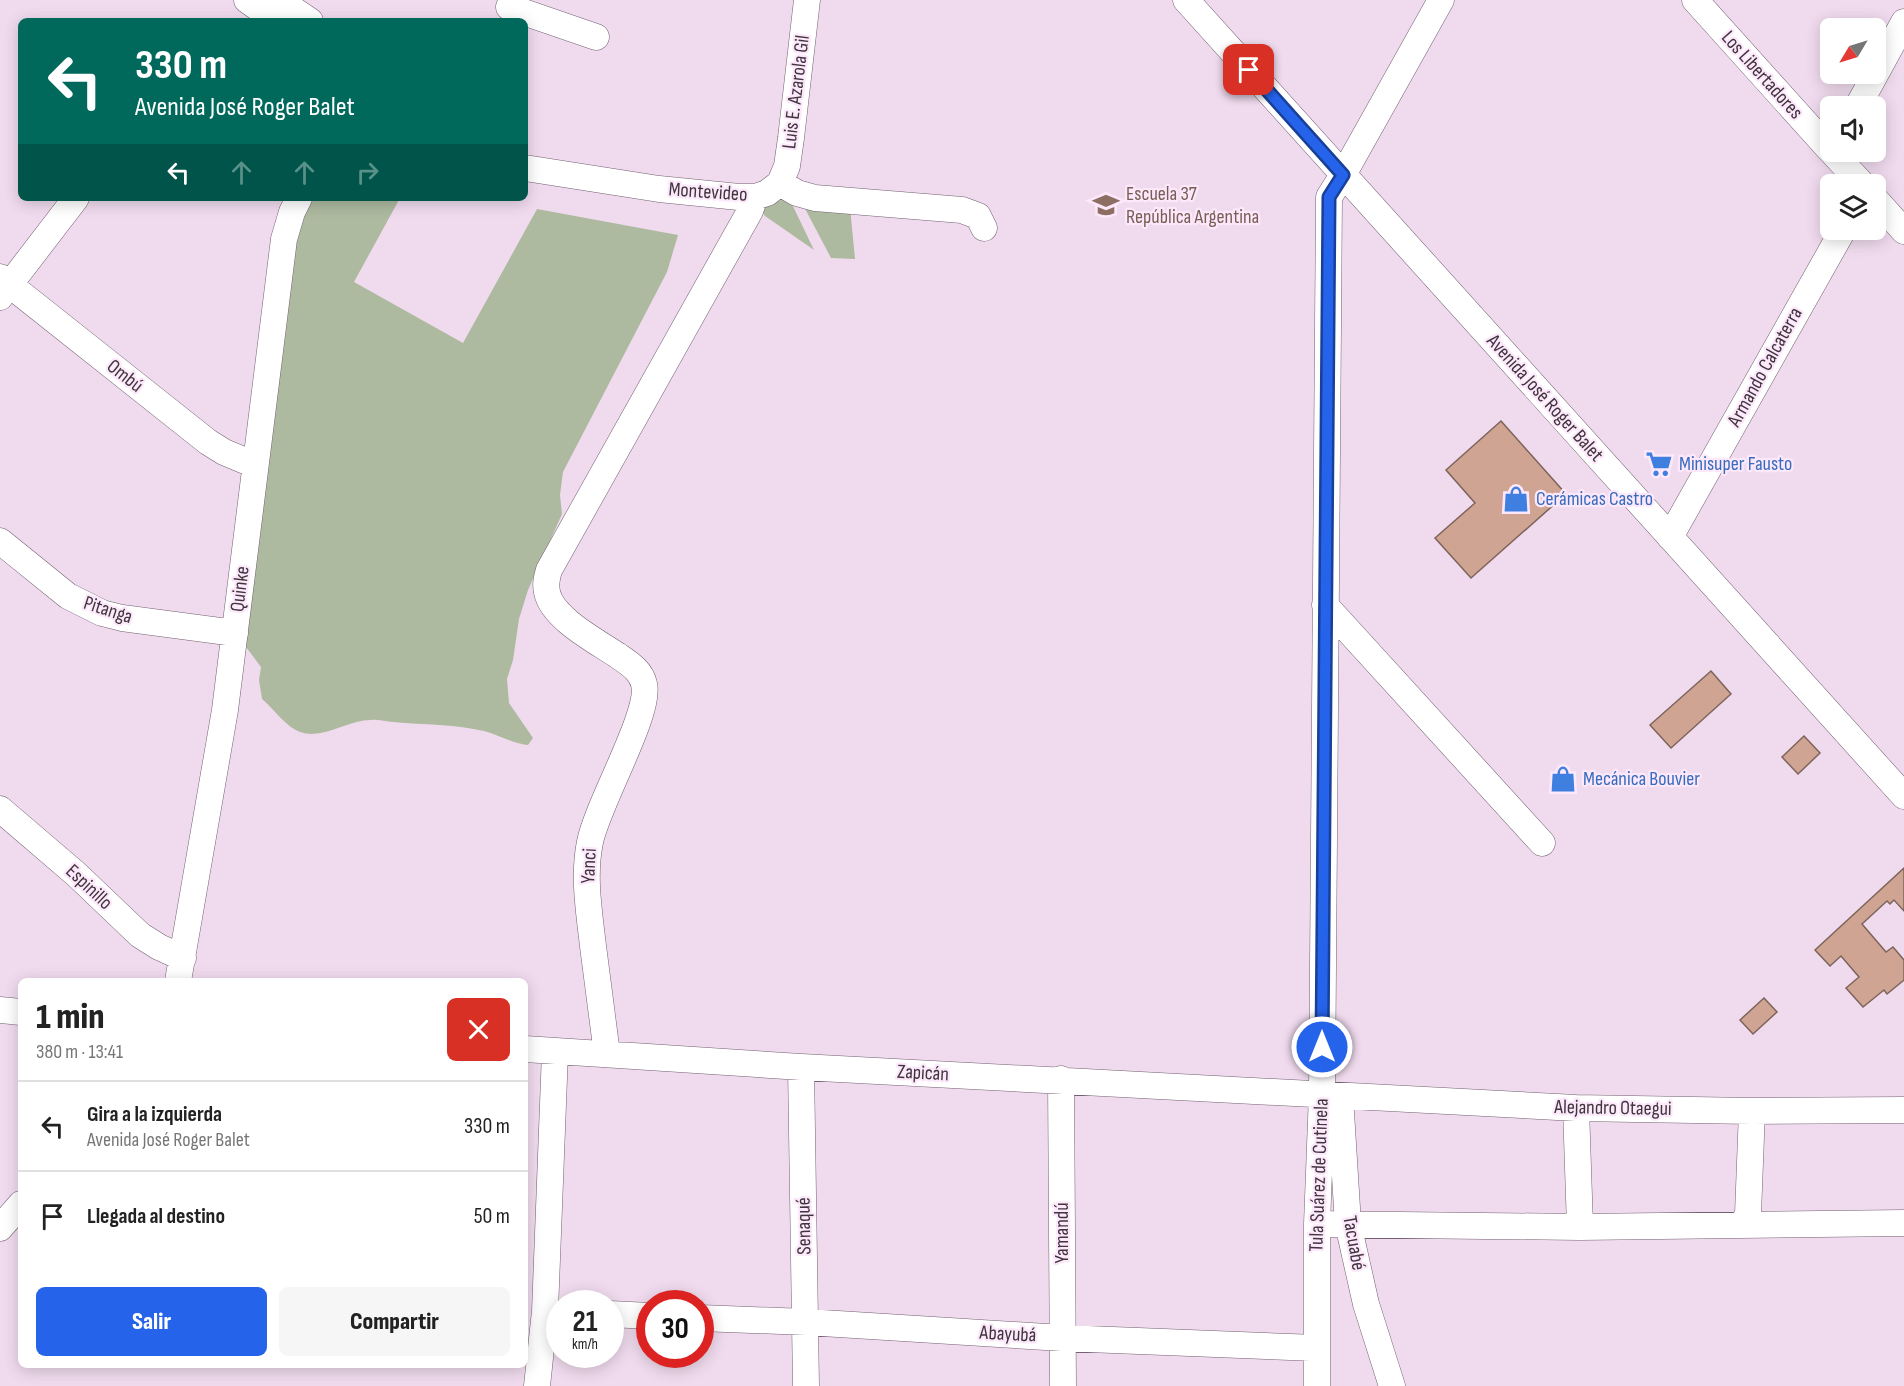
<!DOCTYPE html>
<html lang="es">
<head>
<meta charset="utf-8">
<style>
  body { margin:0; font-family:"Sofia Sans Condensed",sans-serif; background:#f6f6f6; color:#222; height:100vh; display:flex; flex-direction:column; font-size:22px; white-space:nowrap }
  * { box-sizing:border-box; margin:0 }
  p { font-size:20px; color:#767676 }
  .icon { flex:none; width:33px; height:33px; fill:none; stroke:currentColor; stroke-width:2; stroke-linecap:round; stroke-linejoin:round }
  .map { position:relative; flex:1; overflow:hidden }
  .details { position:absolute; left:18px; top:978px; width:510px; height:390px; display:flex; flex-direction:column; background:#fff; border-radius:9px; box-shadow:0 3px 15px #0003 }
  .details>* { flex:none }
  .top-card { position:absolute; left:18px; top:18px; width:510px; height:183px; border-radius:9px; box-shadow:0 3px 15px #0003; background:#00695c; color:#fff; overflow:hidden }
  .needle { width:39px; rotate:232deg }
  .tools { position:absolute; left:1820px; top:18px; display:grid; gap:12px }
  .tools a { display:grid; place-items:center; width:66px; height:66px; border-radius:9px; background:#fff; box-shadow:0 3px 15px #0003; font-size:30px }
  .speed { position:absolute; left:546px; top:1290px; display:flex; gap:12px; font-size:30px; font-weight:700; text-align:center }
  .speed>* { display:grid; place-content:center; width:78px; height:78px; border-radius:50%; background:#fff; box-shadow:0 3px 15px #0003; line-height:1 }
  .speed small { font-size:15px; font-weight:400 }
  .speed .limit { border:9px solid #d22; background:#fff; color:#111 }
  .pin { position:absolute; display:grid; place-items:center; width:51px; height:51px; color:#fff; margin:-26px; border-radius:12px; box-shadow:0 3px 9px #0006 }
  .me { position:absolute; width:66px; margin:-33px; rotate:0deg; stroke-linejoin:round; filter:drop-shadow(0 0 4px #0008) }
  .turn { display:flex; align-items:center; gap:21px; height:126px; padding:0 18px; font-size:27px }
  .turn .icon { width:78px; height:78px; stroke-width:2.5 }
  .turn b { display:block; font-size:42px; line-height:51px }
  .lanes { display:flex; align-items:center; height:57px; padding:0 18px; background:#0003; justify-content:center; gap:30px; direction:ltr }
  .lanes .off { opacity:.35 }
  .round { display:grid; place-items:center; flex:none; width:63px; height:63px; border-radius:9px; background:#f6f6f6 }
  .summary { display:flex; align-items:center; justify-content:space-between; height:102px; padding:0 18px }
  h1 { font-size:36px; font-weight:800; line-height:45px }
  .cta { display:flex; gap:12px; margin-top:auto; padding:12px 18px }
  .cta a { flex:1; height:69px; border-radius:9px; background:#2563eb; color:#fff; font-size:24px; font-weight:800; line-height:69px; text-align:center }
  .cta a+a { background:#f6f6f6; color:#222 }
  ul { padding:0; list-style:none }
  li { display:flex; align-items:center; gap:18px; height:90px; padding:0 18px; border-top:2px solid #e0e0e0 }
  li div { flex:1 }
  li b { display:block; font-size:22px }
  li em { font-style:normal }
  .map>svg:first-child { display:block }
  .green { fill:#adba9f }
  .building { fill:#d0a493; stroke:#7d645b; stroke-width:1.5 }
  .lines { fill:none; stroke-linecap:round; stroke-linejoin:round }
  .minor-casing { stroke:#736071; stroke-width:27 }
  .minor { stroke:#fff; stroke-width:26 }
  .route-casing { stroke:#184099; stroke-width:15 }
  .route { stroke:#2563eb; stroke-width:10 }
  .labels { text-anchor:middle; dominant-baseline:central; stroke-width:4.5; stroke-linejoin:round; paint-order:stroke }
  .street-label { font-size:20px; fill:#3e353d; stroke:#fde8fb }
  .education-label { font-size:20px; fill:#785e54; stroke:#fde8fb; text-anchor:start }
  .shop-label { font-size:20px; fill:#366cbe; stroke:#fde8fb; text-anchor:start }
</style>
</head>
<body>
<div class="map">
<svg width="1904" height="1386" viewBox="0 0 1904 1386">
  <rect width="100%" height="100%" fill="#f0dbee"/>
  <!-- green -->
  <path class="green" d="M306,198H400L354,282L463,343L537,209L678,235L667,272L563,472L560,495L562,514L528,590L519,619L513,660L507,679L509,703L533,738L528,745C512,743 499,735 484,731C452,724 426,725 393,722C386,722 378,719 371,720C346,720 324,740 300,732C286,727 274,709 262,699L259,680L261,667L243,643L292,248Z
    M782,200H790L814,250L765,216L763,213C763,204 775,201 782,200Z
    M801,201L850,207L855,259L831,258Z"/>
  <!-- building -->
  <path class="building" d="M1501,421L1566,494L1471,578L1435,538L1475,503L1446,470Z
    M1711,671L1731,694L1671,748L1650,725Z
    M1804,736L1820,753L1798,774L1782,757Z
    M1904,868V911L1894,900L1890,904L1887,901L1862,924L1886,952L1893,947L1904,960V980L1887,994L1884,990L1863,1007L1846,988L1859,977L1841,956L1830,966L1815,950Z
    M1764,998L1777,1012L1753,1034L1740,1020Z"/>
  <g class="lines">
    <!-- minor casing -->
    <g class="minor-casing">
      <path id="minor" d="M247,0L276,21
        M279,0L310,21
        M1186,0L1904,796
        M1695,0L1830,150
        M509,7L596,37
        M1858,106L1904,22
        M1832,152L1862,184
        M525,168L659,189L739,197H755L767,193L780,183L797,193L815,198L962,210L978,216L984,228
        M780,183L787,166L791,138L807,0
        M1875,199L1904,231
        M0,277L208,442L224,452L255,465
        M0,297L76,198
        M1670,537L1843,230
        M0,541L68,596L102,613L122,618L235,633
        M1325,605L1542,843
        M0,809L76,874L140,935L159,947L183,958
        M178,981L225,710L284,239L292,212L299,198
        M0,1010L21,1012
        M525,1049L801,1067L1576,1108L1752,1111L1904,1110
        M607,1054C602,1018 598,982 593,946C589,911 583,876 590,842C597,805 652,711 644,684C641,670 627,662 617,655C596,641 552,618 547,592C545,584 547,577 549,570L750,211L755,197
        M801,1067L806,1386
        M1061,1079L1063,1386
        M1340,1096L1348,1224L1366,1304L1392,1386
        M1576,1108L1580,1227
        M1317,1224L1580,1227L1904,1223
        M1742,1225L1748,1214L1752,1111
        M0,1228L21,1204
        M610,1314L650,1316
        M700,1318L806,1322L1062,1338L1317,1348
        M537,1386L545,1311L555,1052
        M1317,1386V1224L1322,1094L1329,197L1343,175L1441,0"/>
    </g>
    <!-- minor -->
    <use href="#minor" class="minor"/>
  </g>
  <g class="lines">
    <!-- route casing -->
    <g class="route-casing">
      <path id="route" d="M1249,70L1343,175L1329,197L1322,1047"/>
    </g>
    <!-- route -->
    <use href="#route" class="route"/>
  </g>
  <!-- icons -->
  <defs>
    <g id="school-bare" transform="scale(2.07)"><path d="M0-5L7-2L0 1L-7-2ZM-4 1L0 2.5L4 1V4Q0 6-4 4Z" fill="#8d6e63" stroke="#fde8fb" stroke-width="2.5" paint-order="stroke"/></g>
    <g id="supermarket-bare" transform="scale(2.07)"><path d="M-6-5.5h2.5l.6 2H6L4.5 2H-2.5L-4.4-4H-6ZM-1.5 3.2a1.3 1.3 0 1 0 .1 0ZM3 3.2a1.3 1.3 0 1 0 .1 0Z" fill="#3f7fe0" stroke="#fde8fb" stroke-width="2.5" paint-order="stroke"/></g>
    <g id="shop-bare" transform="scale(2.07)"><path d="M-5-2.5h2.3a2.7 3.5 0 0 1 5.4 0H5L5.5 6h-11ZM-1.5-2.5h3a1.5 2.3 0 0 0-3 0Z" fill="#3f7fe0" stroke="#fde8fb" stroke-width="2.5" paint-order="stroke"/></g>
  </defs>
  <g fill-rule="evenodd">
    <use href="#school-bare" x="1106" y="205"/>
    <use href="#supermarket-bare" x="1659" y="464"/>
    <use href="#shop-bare" x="1516" y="499"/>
    <use href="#shop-bare" x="1563" y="779"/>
  </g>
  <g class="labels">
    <!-- street labels -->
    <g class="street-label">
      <text transform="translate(1762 75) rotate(48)">Los Libertadores</text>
      <text transform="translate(796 92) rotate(-83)">Luis E. Azarola Gil</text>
      <text transform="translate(708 192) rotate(4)">Montevideo</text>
      <text transform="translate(1765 367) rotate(-61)">Armando Calcaterra</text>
      <text transform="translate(125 376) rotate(38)">Ombú</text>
      <text transform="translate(1545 398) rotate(48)">Avenida José Roger Balet</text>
      <text transform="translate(240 589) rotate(-83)">Quinke</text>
      <text transform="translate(108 610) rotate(18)">Pitanga</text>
      <text transform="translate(589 866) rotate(-87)">Yanci</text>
      <text transform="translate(89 887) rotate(43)">Espinillo</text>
      <text transform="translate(923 1073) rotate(3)">Zapicán</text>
      <text transform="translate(1613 1108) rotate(1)">Alejandro Otaegui</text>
      <text transform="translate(1319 1175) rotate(-88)">Tula Suárez de Cutinela</text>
      <text transform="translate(804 1226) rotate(-91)">Senaqué</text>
      <text transform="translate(1062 1233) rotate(-90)">Yamandú</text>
      <text transform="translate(1354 1243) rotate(80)">Tacuabé</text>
      <text transform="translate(1008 1334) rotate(3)">Abayubá</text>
    </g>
    <!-- education labels -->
    <g class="education-label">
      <text x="1126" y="194">Escuela 37<tspan x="1126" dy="23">República Argentina</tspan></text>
    </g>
    <!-- shop labels -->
    <g class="shop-label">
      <text x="1679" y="464">Minisuper Fausto</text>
      <text x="1536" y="499">Cerámicas Castro</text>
      <text x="1583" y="779">Mecánica Bouvier</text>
    </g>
  </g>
</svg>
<div class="tools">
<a><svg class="needle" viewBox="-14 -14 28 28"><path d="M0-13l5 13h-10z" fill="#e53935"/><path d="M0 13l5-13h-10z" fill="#767676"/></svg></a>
<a><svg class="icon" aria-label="sound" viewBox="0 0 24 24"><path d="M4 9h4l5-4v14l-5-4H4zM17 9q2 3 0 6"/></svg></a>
<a><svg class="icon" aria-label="layers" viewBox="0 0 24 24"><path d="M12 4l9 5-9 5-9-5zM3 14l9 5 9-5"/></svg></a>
</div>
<div class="speed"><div>21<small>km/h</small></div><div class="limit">30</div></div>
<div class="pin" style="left:1249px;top:70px;background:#d93025"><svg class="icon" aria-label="arrive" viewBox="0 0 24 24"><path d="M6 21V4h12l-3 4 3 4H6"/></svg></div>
<svg class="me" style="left:1322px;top:1047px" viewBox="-20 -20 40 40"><circle r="17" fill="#2563eb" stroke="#fff" stroke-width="3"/><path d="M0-11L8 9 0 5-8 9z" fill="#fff"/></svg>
<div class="top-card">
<div class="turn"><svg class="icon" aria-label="left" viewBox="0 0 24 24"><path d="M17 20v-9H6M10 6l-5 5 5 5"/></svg><div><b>330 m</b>Avenida José Roger Balet</div></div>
<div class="lanes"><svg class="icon" aria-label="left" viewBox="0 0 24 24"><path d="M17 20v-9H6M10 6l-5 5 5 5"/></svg><svg class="icon off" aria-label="ahead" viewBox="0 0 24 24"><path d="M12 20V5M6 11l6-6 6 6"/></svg><svg class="icon off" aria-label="ahead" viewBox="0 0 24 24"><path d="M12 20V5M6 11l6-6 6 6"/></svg><svg class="icon off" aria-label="right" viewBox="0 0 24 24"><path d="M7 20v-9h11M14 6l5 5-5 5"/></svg></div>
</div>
<section class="details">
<div class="summary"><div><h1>1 min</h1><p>380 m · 13:41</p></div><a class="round" style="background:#d93025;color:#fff"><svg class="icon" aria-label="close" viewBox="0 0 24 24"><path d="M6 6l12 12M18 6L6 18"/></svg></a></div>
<ul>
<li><svg class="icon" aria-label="left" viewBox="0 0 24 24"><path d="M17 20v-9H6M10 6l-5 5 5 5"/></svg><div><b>Gira a la izquierda</b><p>Avenida José Roger Balet</p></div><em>330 m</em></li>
<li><svg class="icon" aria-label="arrive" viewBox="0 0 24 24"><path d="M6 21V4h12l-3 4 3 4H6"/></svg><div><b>Llegada al destino</b></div><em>50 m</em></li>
</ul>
<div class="cta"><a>Salir</a><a>Compartir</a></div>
</section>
</div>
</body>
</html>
